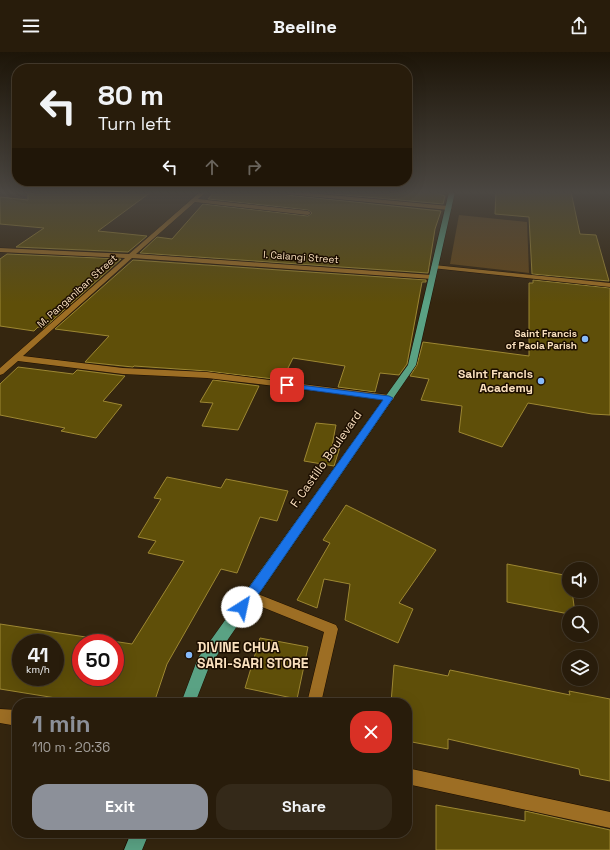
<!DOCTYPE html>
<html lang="en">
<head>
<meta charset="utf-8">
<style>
  body { margin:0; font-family:"Space Grotesk",sans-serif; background:#342919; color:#f1f3f6; height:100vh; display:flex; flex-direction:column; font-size:15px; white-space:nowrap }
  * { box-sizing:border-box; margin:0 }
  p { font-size:13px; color:#a5a19d }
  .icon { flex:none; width:22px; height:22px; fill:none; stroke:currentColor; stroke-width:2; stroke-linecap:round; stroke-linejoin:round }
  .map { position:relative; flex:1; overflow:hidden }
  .sheet { position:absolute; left:12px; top:646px; width:400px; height:140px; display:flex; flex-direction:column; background:#281c0b; border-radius:16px; box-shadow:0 4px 16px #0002,0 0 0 1px #443a2c }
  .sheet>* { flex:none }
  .top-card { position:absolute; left:12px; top:12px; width:400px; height:122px; border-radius:16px; box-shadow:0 4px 16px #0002,0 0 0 1px #443a2c; background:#281c0b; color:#f1f3f6; overflow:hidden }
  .controls { position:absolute; left:562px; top:510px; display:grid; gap:8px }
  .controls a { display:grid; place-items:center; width:36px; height:36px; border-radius:50%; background:#281c0b; box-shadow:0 4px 16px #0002,0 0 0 1px #443a2c; font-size:20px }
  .speed { position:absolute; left:12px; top:582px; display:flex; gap:8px; font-size:20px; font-weight:700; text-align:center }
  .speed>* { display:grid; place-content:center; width:52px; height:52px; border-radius:50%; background:#281c0b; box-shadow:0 4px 16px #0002,0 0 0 1px #443a2c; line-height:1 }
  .speed small { font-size:10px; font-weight:400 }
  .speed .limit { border:6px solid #d22; background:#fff; color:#111 }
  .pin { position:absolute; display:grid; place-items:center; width:34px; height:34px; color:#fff; margin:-17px; border-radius:8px; box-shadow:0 2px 6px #0006 }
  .me { position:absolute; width:44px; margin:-22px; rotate:35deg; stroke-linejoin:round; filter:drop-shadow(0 0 3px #0008) }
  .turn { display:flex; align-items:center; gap:14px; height:84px; padding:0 20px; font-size:18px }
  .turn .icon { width:52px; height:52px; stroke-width:2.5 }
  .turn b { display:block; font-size:28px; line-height:34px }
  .lanes { display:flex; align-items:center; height:38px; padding:0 20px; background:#0003; justify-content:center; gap:20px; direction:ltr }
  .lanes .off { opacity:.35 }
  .round { display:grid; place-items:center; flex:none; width:42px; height:42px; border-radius:16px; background:#342919 }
  .summary { display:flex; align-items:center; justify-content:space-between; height:68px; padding:0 20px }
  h1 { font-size:24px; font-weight:700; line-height:30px; color:#8c9099 }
  .primary-button { display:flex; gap:8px; margin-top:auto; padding:8px 20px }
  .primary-button a { flex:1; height:46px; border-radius:16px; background:#8c9099; color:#fff; font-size:16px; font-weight:700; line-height:46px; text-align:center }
  .primary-button a+a { background:#342919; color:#f1f3f6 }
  header { display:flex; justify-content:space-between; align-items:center; height:52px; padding:0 20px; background:#281c0b; font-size:18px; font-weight:700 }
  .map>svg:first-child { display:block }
  .green { fill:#634618 }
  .building { fill:#5f4f09; stroke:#9d8732; fill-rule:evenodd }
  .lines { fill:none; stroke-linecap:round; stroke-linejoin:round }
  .minor-casing { stroke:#1c0e00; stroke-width:1 }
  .major-casing { stroke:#1c0e00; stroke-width:1 }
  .minor { fill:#9d6e24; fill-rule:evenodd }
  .major { fill:#5aa284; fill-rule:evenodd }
  .route { fill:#1a73e8; stroke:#114b97 }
  .poi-dot { fill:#87bbfb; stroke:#1c0e00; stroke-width:1.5 }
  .labels { text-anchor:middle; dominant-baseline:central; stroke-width:3; stroke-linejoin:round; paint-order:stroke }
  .far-street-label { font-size:10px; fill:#fae0be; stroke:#1c0e00 }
  .far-poi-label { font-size:10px; font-weight:bold; fill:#fae0be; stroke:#1c0e00; text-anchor:end }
  .poi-label { font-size:12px; font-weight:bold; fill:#fae0be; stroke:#1c0e00; text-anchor:end }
  .street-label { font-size:12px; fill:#fae0be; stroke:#1c0e00 }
  .near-poi-label { font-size:14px; font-weight:bold; fill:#fae0be; stroke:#1c0e00; text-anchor:start }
</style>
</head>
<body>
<header><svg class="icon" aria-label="menu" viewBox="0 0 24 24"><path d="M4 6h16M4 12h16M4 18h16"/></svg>Beeline<svg class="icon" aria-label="share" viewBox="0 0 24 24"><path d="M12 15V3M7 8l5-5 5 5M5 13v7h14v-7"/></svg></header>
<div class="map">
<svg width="610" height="798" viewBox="0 0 610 798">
  <rect width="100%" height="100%" fill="#35260f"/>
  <!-- green -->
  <path class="green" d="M459,163L527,170L529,221L450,212Z"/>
  <!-- building -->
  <path class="building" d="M28,140H151L98,179L147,184L128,200L16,195L44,176L0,172V145L28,148Z
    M214,140H284L287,143L441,159L435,177L428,221L140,201L157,185L172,187L203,152L308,164L312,161L308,158L208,147Z
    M311,140H440L439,142L445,144L443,152Z
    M496,140H571L580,182L596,183L609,229L532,222L529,165L495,162Z
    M7,202L121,207L44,276L38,275L34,279L0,274V207Z
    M133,208L426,228V230H422L407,312L399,323L380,321L375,340L338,335L345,314L293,306L282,328L207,319L134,314L133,315L123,314L85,310L109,284L55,277Z
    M533,228L610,236V363L592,362L528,351L502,395L459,380L462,354L421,348L429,327L410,324L417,313L423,290L529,304V231H533Z
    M18,315L73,322L77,318L125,324L103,349L122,353L96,386L61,379L65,376L0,363V332Z
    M213,328L259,334L238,378L202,374L213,351L200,350Z
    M316,371L336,373L332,394L340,395L334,414L304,409Z
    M167,425L221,436L226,427L288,439L277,469L260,465L237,521L221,517L167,612L154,651H87L0,637V572L132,592L184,509L148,501L156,489L138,485L161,447L154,446ZM21,591H55V625H21ZM81,591H115V625H81Z
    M346,453L436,498L399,551L413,557L398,591L345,568L350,532L324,527L317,556L297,548L330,491L323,488Z
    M507,512L569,524V539H572L575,561L569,562L507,550Z
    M260,586L308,595L297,647L245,636Z
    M394,613L448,624L450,618L570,643L569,639L610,647V729L580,723L579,717L448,687V697L407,689V651H391Z
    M436,753L525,769V759L601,776L610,778V798H436Z"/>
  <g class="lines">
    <!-- minor casing -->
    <g class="minor-casing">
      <path id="minor" d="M200,140H206L198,147L308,159L311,161L308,163L195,150L136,202L432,223L435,225L432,227L132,206L23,304L123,316L207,320L389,343L392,344L394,346L392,348L207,326L123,322L18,309L3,322L0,323V316L125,206L0,200V196L129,202Z
        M285,140H299L449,154L452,156L449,158L287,142Z
        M434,213L610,231V235L432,216L431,215Z
        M250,539L336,573L338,577L321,651H307L324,580L245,548L244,544L245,540Z
        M0,657L17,658V674L0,671Z
        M407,716L610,760V776L407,732Z"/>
    </g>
    <!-- major casing -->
    <g class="major-casing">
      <path id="major" d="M449,140H455L416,313L209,615L195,651H181L198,606L408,313Z
        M131,781H149L142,798H124Z"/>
    </g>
    <!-- minor -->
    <use href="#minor" class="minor"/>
    <!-- major -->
    <use href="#major" class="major"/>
  </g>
  <!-- sky -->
  <linearGradient id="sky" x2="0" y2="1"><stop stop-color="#1d1508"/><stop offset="0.56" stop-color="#4b4742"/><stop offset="1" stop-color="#4b4742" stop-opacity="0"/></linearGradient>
  <rect width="610" height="251" fill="url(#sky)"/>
  <!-- route -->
  <path class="route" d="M284,331L389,344L393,346L247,559L242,560L238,559L237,555L238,551L383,348L287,335H284Z"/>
  <!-- markers -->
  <g class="poi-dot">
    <circle cx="585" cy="287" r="4"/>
    <circle cx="541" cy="329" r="4"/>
    <circle cx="189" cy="603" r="4"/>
  </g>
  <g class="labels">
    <!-- far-street labels -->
    <g class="far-street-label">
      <text transform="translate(301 205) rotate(4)">I. Calangi Street</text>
      <text transform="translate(77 239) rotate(-42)">M. Panganiban Street</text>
    </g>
    <!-- far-poi labels -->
    <g class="far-poi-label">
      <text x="577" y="281">Saint Francis<tspan x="577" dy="12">of Paola Parish</tspan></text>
    </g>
    <!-- poi labels -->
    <g class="poi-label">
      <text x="533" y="322">Saint Francis<tspan x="533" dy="14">Academy</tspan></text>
    </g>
    <!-- street labels -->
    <g class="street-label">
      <text transform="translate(326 407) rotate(-55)">F. Castillo Boulevard</text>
    </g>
    <!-- near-poi labels -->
    <g class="near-poi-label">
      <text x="197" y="595">DIVINE CHUA<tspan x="197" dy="16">SARI-SARI STORE</tspan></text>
    </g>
  </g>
</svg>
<div class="controls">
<a><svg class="icon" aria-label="sound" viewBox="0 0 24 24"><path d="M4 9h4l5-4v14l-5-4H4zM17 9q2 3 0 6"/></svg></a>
<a><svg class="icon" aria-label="search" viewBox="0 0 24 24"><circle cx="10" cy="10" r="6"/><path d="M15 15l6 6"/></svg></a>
<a><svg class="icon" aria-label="layers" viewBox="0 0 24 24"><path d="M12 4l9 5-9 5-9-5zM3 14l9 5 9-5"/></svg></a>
</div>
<div class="speed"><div>41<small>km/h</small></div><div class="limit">50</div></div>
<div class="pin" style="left:287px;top:333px;background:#d93025"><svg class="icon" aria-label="arrive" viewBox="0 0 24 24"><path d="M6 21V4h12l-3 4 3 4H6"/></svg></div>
<svg class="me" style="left:242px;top:555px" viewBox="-20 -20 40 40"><circle r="19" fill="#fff"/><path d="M0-13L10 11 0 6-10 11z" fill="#1a73e8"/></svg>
<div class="top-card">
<div class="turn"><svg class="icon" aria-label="left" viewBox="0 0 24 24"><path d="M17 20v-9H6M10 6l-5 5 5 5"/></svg><div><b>80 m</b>Turn left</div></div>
<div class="lanes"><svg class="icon" aria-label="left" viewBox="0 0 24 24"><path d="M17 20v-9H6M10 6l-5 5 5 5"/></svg><svg class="icon off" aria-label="ahead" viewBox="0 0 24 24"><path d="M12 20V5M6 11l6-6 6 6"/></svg><svg class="icon off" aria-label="right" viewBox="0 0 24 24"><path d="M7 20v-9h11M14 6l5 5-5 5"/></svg></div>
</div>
<section class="sheet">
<div class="summary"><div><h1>1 min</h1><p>110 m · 20:36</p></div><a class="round" style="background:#d93025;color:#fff"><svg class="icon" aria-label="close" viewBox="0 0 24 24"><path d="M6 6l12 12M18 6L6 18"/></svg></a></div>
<div class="primary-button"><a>Exit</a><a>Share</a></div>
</section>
</div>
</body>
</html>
